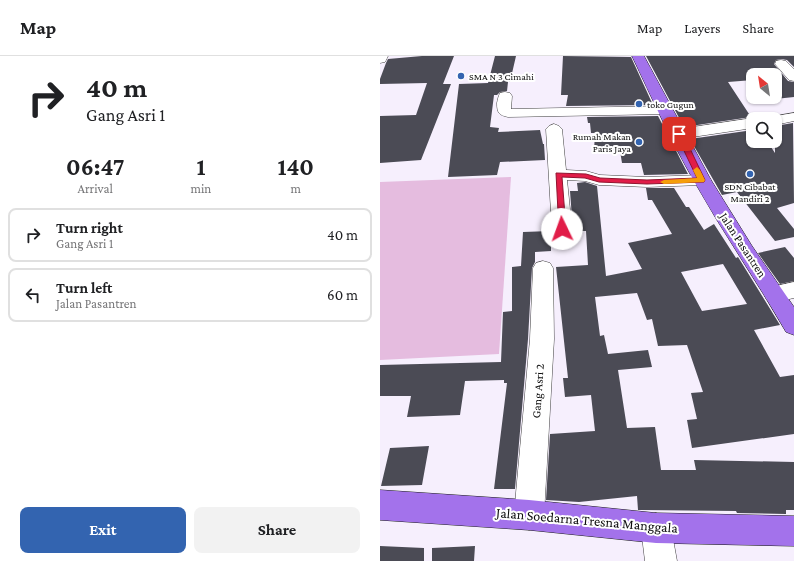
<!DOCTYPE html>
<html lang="en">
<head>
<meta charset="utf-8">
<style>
  body { margin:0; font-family:"Crimson Pro",serif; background:#f2f2f2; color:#202124; height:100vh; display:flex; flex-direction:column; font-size:15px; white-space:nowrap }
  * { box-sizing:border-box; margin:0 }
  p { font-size:13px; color:#757577 }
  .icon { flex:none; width:22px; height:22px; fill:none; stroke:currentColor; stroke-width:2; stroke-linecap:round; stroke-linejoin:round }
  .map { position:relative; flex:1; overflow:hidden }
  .side { display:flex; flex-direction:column; background:#fff; width:380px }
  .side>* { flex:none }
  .top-card { background:#fff; color:#202124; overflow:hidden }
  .needle { width:26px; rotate:330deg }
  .buttons { position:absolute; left:366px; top:12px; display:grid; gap:8px }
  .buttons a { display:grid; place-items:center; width:36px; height:36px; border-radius:8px; background:#fff; box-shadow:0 1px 3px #0004; font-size:20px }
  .pin { position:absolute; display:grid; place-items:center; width:34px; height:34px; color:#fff; margin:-17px; border-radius:8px; box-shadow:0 2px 6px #0006 }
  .me { position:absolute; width:44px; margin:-22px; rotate:357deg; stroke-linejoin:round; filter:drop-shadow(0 0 3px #0008) }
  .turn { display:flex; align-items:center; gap:14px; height:84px; padding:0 20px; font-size:18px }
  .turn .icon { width:52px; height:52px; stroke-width:2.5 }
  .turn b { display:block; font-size:28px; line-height:34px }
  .eta { display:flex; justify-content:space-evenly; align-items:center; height:68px; text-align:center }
  .eta b { font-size:24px; font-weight:700; line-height:28px }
  .action { display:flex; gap:8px; margin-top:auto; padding:8px 20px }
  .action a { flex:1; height:46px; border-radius:8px; background:#3364b0; color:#fff; font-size:16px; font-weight:700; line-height:46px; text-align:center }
  .action a+a { background:#f2f2f2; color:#202124 }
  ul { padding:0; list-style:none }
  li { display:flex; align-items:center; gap:12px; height:54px; margin:0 8px 6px; padding:0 12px; border:2px solid #e0e0e0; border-radius:8px }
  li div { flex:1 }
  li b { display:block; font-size:15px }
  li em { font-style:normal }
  header { display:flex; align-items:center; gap:24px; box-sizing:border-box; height:56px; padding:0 20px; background:#fff; border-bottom:1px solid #e0e0e0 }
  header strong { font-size:19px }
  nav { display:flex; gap:22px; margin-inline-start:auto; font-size:14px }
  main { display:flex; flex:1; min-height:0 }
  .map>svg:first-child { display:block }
  .green { fill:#e5bcdf }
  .building { fill:#4b4b55; fill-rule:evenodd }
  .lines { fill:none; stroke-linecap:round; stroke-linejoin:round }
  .minor-casing { stroke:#404040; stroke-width:1 }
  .major-casing { stroke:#1e1e1e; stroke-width:1 }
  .minor { fill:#fff; fill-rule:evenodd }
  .major { fill:#a372eb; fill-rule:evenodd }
  .route { fill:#e11d48; stroke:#92132f }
  .slow { fill:#f59e0b }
  .poi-dot { fill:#3364b0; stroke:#fff; stroke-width:1.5 }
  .labels { text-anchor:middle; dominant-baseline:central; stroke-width:4; stroke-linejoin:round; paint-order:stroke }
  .far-poi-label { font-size:10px; fill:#0d0d0d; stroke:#fff; text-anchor:start }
  .street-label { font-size:12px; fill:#0d0d0d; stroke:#fff }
  .near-street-label { font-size:14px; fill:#0d0d0d; stroke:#fff }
</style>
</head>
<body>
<header>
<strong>Map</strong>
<nav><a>Map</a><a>Layers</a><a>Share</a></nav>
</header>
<main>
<section class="side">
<div class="top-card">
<div class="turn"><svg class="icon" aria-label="right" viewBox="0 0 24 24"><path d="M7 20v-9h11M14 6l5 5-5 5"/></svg><div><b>40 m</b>Gang Asri 1</div></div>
</div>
<div class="eta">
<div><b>06:47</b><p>Arrival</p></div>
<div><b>1</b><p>min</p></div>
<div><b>140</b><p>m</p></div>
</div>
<ul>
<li><svg class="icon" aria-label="right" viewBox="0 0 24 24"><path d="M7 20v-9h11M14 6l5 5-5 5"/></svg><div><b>Turn right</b><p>Gang Asri 1</p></div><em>40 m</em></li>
<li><svg class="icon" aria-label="left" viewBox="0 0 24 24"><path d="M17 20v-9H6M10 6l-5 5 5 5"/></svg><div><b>Turn left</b><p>Jalan Pasantren</p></div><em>60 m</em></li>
</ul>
<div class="action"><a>Exit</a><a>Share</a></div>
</section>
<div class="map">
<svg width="414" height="505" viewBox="0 0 414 505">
  <rect width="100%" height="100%" fill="#f6effd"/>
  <!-- green -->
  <path class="green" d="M131,121L119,298L0,304V126Z"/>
  <!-- building -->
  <path class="building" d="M42,0H74L63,28H71L41,104L0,107V60L36,59L47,27L0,28V23L6,7L8,3Z
    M115,0H136L130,26H128L127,35L120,36L117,39H114L110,71L119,72L118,76L160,74L163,88H164L165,104L120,106L117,119L68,121L79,28L108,27Z
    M183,0L251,1L273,49L186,50L188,39H181Z
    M266,0H414V11L407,4L401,3L396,4L394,8L408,25L414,26V41L395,43V19H373V24L348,26L371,61L304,71Z
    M278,60L308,118L264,119L261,107H242L240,95H214L215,77H211L210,67H208L207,61Z
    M413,67L414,147L397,152L414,173V181L395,185L357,136L342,139L310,83L373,74V85H387L395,97V70Z
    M205,126L217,130L226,220L262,213L248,187L292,178L272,144H268L266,132H294L306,151H309L324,174L334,168L356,202L358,201L400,269L374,274L400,321L414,319V378L312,392L307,364L317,363L311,337L323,336L307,289L278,290L272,263L267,264L257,237L215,241L220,280L224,279L228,298L268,294L272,311L238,314L247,372L275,371L281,414H316L314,404L414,406V454H406V458L357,457L356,455L262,454H258L257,440L199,446L166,444L170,378L215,375L211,339L185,341L183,322H188L176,211L208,209L206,175H193L190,135H198L197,127ZM343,208L367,248L322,255L301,216Z
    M171,175V195L155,196V206L152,212L148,283L135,433H114L127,327H124V324L85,325L80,359L27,361L31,340H0V309L121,306L123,256L132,255V211L141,210L143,176Z
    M405,191L414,202V225L400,228L378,197Z
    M49,390L42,429L1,430L10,392Z
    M0,490L44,492V505H0Z
    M95,490L94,505H52V492Z"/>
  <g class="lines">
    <!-- minor casing -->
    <g class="minor-casing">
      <path id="minor" d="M0,0H8L5,6L0,7Z
        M401,4L406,5L414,13V25L409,24L395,8L396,5Z
        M125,36L130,37L132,40L131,53L286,50L291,51L293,54L291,57L286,58L128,61C119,59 117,57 117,47C118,43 118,41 120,37Z
        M414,57V65L395,69V63H388L390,61Z
        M373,62L375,63H373V72L299,83L293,81L291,78L293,75L299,73Z
        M174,68L179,70L182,73L186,114L206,115L220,119L267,121L322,119L328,120L331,124L328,128L322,129L267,131L219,129L205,125L187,124L192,173L189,177L182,179L175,177L172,173L166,73L169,70Z
        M163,205L170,207L173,212L174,283L164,459L159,469L149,474L139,469L134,459L150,283L153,212L156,207Z
        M414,226V242L395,246L387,244L384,238L387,232Z
        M276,457L287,461L291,472L297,505H265L261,472L265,461Z"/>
    </g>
    <!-- major casing -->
    <g class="major-casing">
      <path id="major" d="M252,0H264L331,124L372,190L414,251V279L406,276C377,225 343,177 314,125C291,85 272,42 252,0Z
        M0,434L149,444L276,457L414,460V490L276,487L149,474L0,464Z"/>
    </g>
    <!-- minor -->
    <use href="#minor" class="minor"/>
    <!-- major -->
    <use href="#major" class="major"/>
  </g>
  <!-- route -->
  <path class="route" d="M299,76L303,78L325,124L324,126L267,128L219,126L205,122L182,121L186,173L184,175H179L176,117L206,118L220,122L267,124L317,122L296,78Z"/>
  <!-- slow -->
  <path class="slow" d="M317,111L320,114L325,124L324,126L284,128L280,126L284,124L317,122L313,114Z"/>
  <!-- markers -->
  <g class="poi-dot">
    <circle cx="81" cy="20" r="4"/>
    <circle cx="259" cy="48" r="4"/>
    <circle cx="259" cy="86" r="4"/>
    <circle cx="370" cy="118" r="4"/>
  </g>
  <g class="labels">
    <!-- far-poi labels -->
    <g class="far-poi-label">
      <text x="89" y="20">SMA N 3 Cimahi</text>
      <text x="267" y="48">toko Gugun</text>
      <text x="251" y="80" text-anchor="end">Rumah Makan<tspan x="251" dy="12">Paris Jaya</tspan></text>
      <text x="370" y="130" text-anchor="middle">SDN Cibabat<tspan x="370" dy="12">Mandiri 2</tspan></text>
    </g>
    <!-- street labels -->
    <g class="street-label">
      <text transform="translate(363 189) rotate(57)">Jalan Pasantren</text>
      <text transform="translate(158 335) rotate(-86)">Gang Asri 2</text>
    </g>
    <!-- near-street labels -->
    <g class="near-street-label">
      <text transform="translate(207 464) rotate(5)">Jalan Soedarna Tresna Manggala</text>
    </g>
  </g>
</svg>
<div class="buttons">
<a><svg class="needle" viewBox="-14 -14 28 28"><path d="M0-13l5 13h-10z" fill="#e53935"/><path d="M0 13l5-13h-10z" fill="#757577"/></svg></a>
<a><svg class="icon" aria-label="search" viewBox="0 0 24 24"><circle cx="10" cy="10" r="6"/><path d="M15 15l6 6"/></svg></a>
</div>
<div class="pin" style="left:299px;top:78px;background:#d93025"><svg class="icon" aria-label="arrive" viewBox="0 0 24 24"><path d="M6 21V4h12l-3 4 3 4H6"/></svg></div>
<svg class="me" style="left:182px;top:173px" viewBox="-20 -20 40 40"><circle r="19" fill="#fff"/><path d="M0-13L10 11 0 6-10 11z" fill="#e11d48"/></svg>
</div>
</main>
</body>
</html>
